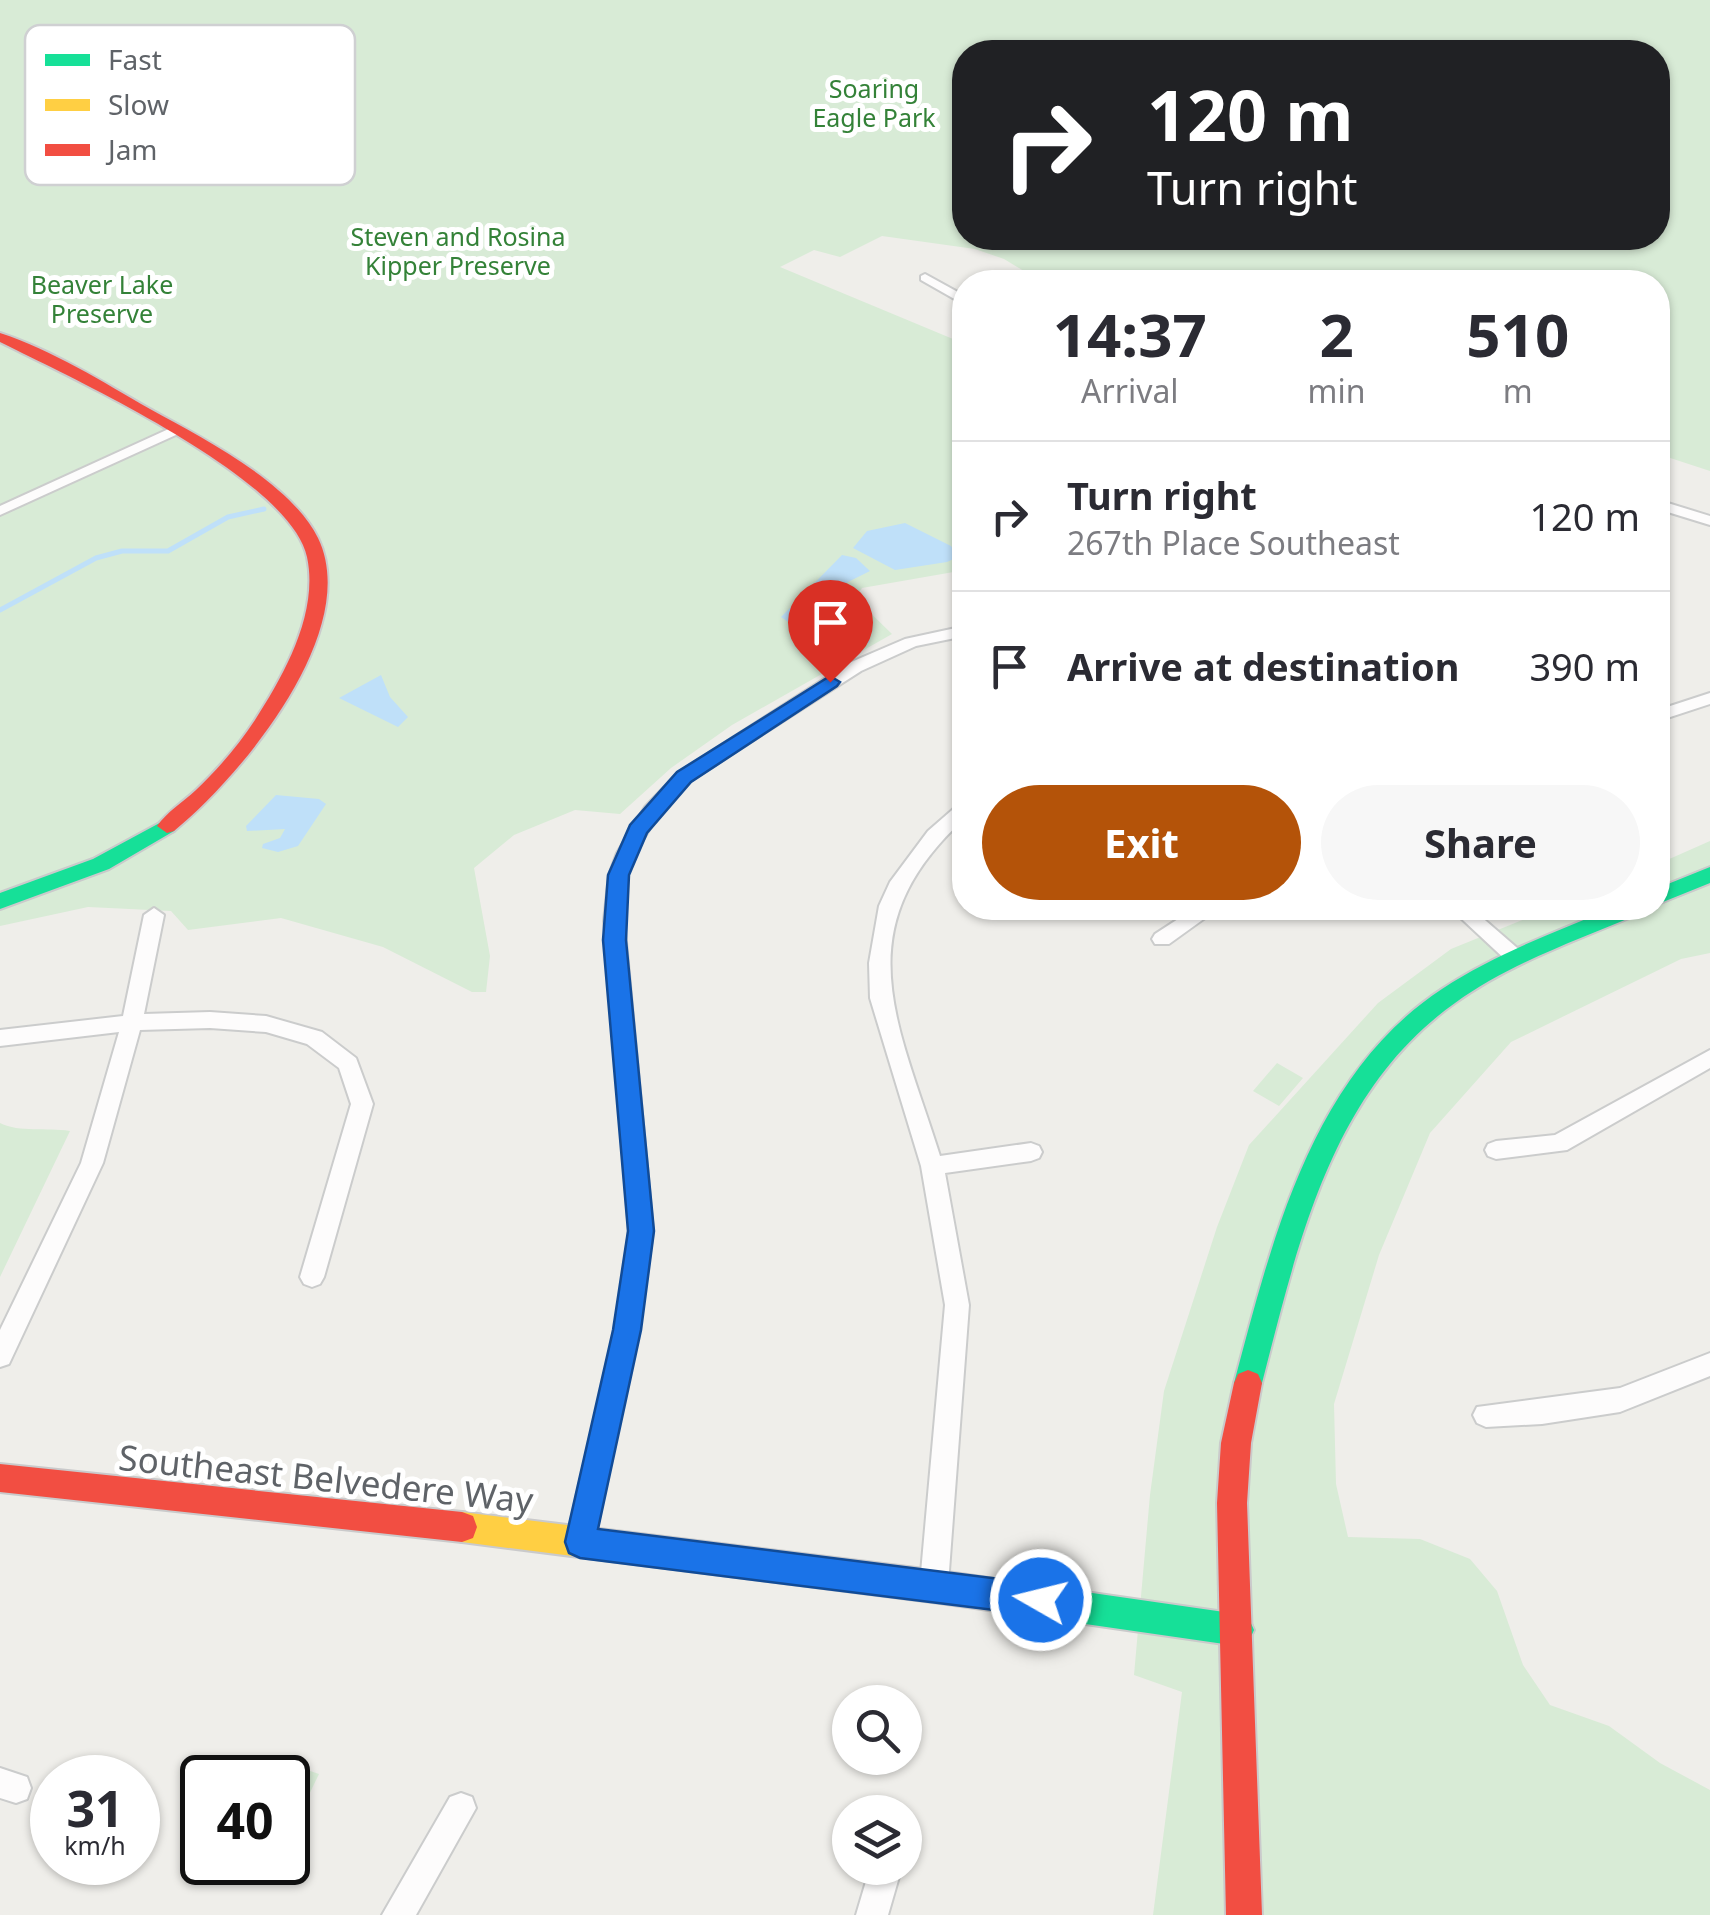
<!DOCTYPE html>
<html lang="en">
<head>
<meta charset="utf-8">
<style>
  body { margin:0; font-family:"Noto Sans",sans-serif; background:#f7f7f7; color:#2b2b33; height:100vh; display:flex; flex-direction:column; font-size:38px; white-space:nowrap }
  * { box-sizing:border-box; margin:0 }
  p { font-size:32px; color:#7c7c81 }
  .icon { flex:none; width:55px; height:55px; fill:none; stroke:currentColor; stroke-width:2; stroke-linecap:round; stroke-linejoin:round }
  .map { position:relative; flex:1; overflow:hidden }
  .drawer { position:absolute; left:952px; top:270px; width:718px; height:650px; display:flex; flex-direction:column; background:#fff; border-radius:40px; box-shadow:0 2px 8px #0004 }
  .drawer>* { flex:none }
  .banner { position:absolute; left:952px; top:40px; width:718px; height:210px; border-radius:40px; box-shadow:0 2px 8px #0004; background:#202124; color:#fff; overflow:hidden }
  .tools { position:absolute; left:832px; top:1685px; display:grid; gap:20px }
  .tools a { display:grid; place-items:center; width:90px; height:90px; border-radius:50%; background:#fff; box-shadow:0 2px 8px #0004; font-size:50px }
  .speed { position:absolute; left:30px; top:1755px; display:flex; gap:20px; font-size:50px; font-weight:700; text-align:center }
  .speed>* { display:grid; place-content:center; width:130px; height:130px; border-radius:50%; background:#fff; box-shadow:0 2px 8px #0004; line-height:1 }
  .speed small { font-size:25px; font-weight:400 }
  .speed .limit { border:5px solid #111; border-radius:15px; background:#fff; color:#111 }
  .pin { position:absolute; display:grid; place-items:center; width:85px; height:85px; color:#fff; margin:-102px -42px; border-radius:50% 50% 50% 0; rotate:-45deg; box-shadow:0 0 10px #0007 }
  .pin .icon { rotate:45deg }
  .me { position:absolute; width:110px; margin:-55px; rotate:278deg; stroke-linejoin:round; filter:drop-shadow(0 0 8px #0008) }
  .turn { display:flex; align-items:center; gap:35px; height:210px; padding:0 30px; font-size:45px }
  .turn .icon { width:130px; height:130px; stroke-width:2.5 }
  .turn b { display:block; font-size:70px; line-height:85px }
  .eta { display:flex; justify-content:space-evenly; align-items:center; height:170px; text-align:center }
  .eta b { font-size:60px; font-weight:700; line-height:70px }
  .primary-button { display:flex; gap:20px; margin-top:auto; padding:20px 30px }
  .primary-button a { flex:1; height:115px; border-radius:60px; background:#b45309; color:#fff; font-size:40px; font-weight:700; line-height:115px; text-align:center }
  .primary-button a+a { background:#f7f7f7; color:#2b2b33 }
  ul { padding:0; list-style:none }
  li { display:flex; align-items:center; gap:30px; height:150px; padding:0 30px; border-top:2px solid #e1e1e2 }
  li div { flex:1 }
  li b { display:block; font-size:38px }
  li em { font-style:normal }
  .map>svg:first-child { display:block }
  .green { fill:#d8ebd6; fill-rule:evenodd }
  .water { fill:#bfe0f9 }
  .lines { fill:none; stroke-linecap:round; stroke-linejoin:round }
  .stream { stroke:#bfe0f9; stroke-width:5 }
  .street-casing { stroke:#cbcccc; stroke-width:4 }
  .fast-casing { stroke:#cacacb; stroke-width:4 }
  .slow-casing { stroke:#cacacb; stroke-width:4 }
  .jam-casing { stroke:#cacacb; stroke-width:4 }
  .street { fill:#fdfcfc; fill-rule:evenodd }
  .fast { fill:#16e098; fill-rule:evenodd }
  .slow { fill:#ffcf43; fill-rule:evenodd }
  .jam { fill:#f24e42; fill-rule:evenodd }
  .route { fill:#1a73e8; stroke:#114b97; stroke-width:2.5 }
  .labels { text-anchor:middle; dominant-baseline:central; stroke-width:10; stroke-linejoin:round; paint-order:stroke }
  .far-park-label { font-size:25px; fill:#348238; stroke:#fff }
  .near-street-label { font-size:35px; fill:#5f6368; stroke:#fff }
  .key { fill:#fff; stroke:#cfd0d2; stroke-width:2.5 }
  .key-label { font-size:28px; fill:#5f6368 }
</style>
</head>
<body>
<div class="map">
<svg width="1710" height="1915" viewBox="0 0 1710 1915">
  <rect width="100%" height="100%" fill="#efeeea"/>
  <!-- green -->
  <path class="green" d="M0,0H1710V471L1658,454V282H1042L1004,259L975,249L882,236L840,257L814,250L780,267L965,344V570L862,588L855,598L892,634L732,725L671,768L620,814L575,810L514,835L474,868L490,956L486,992H472L383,947L281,918L188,930L171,911L88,907L0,926ZM965,52H1658V238H965Z
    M1710,841V953L1681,959L1511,1042L1430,1133L1379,1255L1334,1404L1336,1484L1348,1537L1420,1539L1470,1559L1497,1591L1523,1665L1550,1705L1609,1726L1660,1763L1710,1790V1915H1153L1182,1692L1134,1675L1150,1495L1164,1391L1217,1227L1249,1145L1378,1003L1451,949L1552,908H1658V864Z
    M1277,1063L1303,1078L1279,1106L1253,1091Z
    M0,1123C20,1133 46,1127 70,1131L0,1277Z
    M270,1757L319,1774L304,1805L288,1800V1778L260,1777Z"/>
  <!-- water -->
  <path class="water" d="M905,523L951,546L958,557L947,562L895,570L853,548L867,531Z
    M842,555L856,558L870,571L842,585L836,595L853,623L849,634L868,637L870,642L839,657L781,617Z
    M381,675L390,697L408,717L398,727L339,698Z
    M276,795L319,799L326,804L298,846L278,852L262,848L263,844L280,838L285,829L247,831L246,826Z"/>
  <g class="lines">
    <!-- stream -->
    <path class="stream" d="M0,610L96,558L122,551H168L228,517L264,509"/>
    <!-- street casing -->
    <g class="street-casing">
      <path id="street" d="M925,274L965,296V305L921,280V276Z
        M173,427L180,431L178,434L0,515V506Z
        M1658,500L1710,516V525L1658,509Z
        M965,626V636L916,646L861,671L690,781L658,815L635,853L627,875L624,921L653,1231L639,1330L594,1542L590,1551L580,1555L570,1551L566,1542L615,1330L629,1231L604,921L609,875L617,853L645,807L678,773L849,663L905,639Z
        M1710,693V704L1658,721V710Z
        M965,802V818C843,929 898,1022 940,1156L1031,1143L1039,1146L1042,1152L1039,1158L1031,1161L945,1173L969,1305L948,1584L944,1594L934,1598L924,1594L920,1584L945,1305L921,1166L870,998L869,963L879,906L890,882L928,831L959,804Z
        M154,908L164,915L144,1014L210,1012L266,1016L322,1032L356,1058L373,1104L324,1277L320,1284L312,1287L304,1284L300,1277L351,1104L339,1068L307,1044L266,1032L210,1028L140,1030L103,1163L9,1364L0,1367V1330L81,1163L119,1032L0,1046V1030L123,1016L144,915Z
        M1195,908H1219L1169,944H1155L1152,939L1155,934Z
        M1450,908H1471L1523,953L1526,958L1523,963H1509Z
        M1710,1050V1068L1567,1150L1496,1159L1488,1156L1485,1150L1488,1144L1496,1141L1555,1135Z
        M1710,1353V1376L1620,1412L1542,1424L1486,1427L1477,1423L1473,1415L1477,1407L1620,1388Z
        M0,1768L27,1777L31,1788L27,1799L16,1803L0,1798Z
        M461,1793L472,1797L476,1808L416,1915H382L450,1797Z
        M870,1868L901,1870L888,1915H856Z"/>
    </g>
    <!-- fast casing -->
    <g class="fast-casing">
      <path id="fast" d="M167,819L177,826L174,831L109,869L0,909V893L93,859Z
        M1710,867V883L1658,904V888Z
        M1613,908H1644L1641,913C1578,940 1510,963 1455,1003C1331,1091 1298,1244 1262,1383L1258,1392L1248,1396L1238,1392L1234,1383C1272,1241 1311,1075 1442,989C1495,954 1555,932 1613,908Z
        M940,1571L1238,1614L1249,1619L1254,1630L1249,1641L1238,1646L940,1603L929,1598L924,1587L929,1576Z"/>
    </g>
    <!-- slow casing -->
    <g class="slow-casing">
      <path id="slow" d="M462,1512L940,1571L951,1576L956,1587L951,1598L940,1603L462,1542L451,1538L447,1527L451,1516Z"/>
    </g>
    <!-- jam casing -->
    <g class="jam-casing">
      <path id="jam" d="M0,333C52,350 103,382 150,409C203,438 291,483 318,538C363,631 240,777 174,831L167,833L157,826C167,812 183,802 196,790C218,769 238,746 255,720C284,675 319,613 307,557C290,478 72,378 0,342Z
        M1248,1370L1258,1374L1262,1383L1251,1443L1247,1503L1262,1915H1226L1217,1503L1221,1443L1234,1383L1238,1374Z
        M0,1464L462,1512L473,1516L477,1527L473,1538L462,1542L0,1492Z"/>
    </g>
    <!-- street -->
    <use href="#street" class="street"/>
    <!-- fast -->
    <use href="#fast" class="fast"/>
    <!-- slow -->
    <use href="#slow" class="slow"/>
    <!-- jam -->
    <use href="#jam" class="jam"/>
  </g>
  <!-- route -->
  <path class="route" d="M830,676L840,682L837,686L691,782L647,833L629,875L626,940L654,1231L641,1330L598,1529L1041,1584L1052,1589L1057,1600L1052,1611L1041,1616L580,1558L569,1553L565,1542L613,1330L628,1231L603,940L608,875L630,825L677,772Z"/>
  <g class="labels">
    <!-- far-park labels -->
    <g class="far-park-label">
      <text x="874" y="88">Soaring<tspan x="874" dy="29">Eagle Park</tspan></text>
      <text x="458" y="236">Steven and Rosina<tspan x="458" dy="29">Kipper Preserve</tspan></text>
      <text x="102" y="284">Beaver Lake<tspan x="102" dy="29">Preserve</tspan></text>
    </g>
    <!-- near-street labels -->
    <g class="near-street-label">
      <text transform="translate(326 1478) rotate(6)">Southeast Belvedere Way</text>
    </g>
  </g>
  <!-- legend -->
  <rect x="25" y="25" width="330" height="160" rx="15" class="key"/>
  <rect x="45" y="54" width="45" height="12" fill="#16e098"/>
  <rect x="45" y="99" width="45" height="12" fill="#ffcf43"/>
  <rect x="45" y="144" width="45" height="12" fill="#f24e42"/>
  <g class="key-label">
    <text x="108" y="70">Fast</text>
    <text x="108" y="115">Slow</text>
    <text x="108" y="160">Jam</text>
  </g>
</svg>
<div class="tools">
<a><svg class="icon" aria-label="search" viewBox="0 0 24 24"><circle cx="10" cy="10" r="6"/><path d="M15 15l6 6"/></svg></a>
<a><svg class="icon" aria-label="layers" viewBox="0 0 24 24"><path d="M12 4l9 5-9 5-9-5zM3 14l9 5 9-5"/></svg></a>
</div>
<div class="speed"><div>31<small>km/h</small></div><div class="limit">40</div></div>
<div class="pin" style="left:830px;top:682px;background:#d93025"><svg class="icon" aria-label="arrive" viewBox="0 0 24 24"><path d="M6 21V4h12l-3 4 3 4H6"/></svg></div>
<svg class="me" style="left:1041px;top:1600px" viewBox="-20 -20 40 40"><circle r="17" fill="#1a73e8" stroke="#fff" stroke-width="3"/><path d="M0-11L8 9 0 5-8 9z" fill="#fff"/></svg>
<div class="banner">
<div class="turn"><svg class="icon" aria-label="right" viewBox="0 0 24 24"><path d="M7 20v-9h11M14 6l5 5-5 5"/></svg><div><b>120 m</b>Turn right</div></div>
</div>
<section class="drawer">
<div class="eta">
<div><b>14:37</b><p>Arrival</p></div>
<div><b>2</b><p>min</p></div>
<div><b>510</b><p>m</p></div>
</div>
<ul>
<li><svg class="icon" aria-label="right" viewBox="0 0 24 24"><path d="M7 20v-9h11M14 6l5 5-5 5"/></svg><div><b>Turn right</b><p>267th Place Southeast</p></div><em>120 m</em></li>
<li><svg class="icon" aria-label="arrive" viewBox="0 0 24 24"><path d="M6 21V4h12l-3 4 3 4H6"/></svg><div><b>Arrive at destination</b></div><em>390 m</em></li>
</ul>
<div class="primary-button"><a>Exit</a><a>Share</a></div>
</section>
</div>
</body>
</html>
